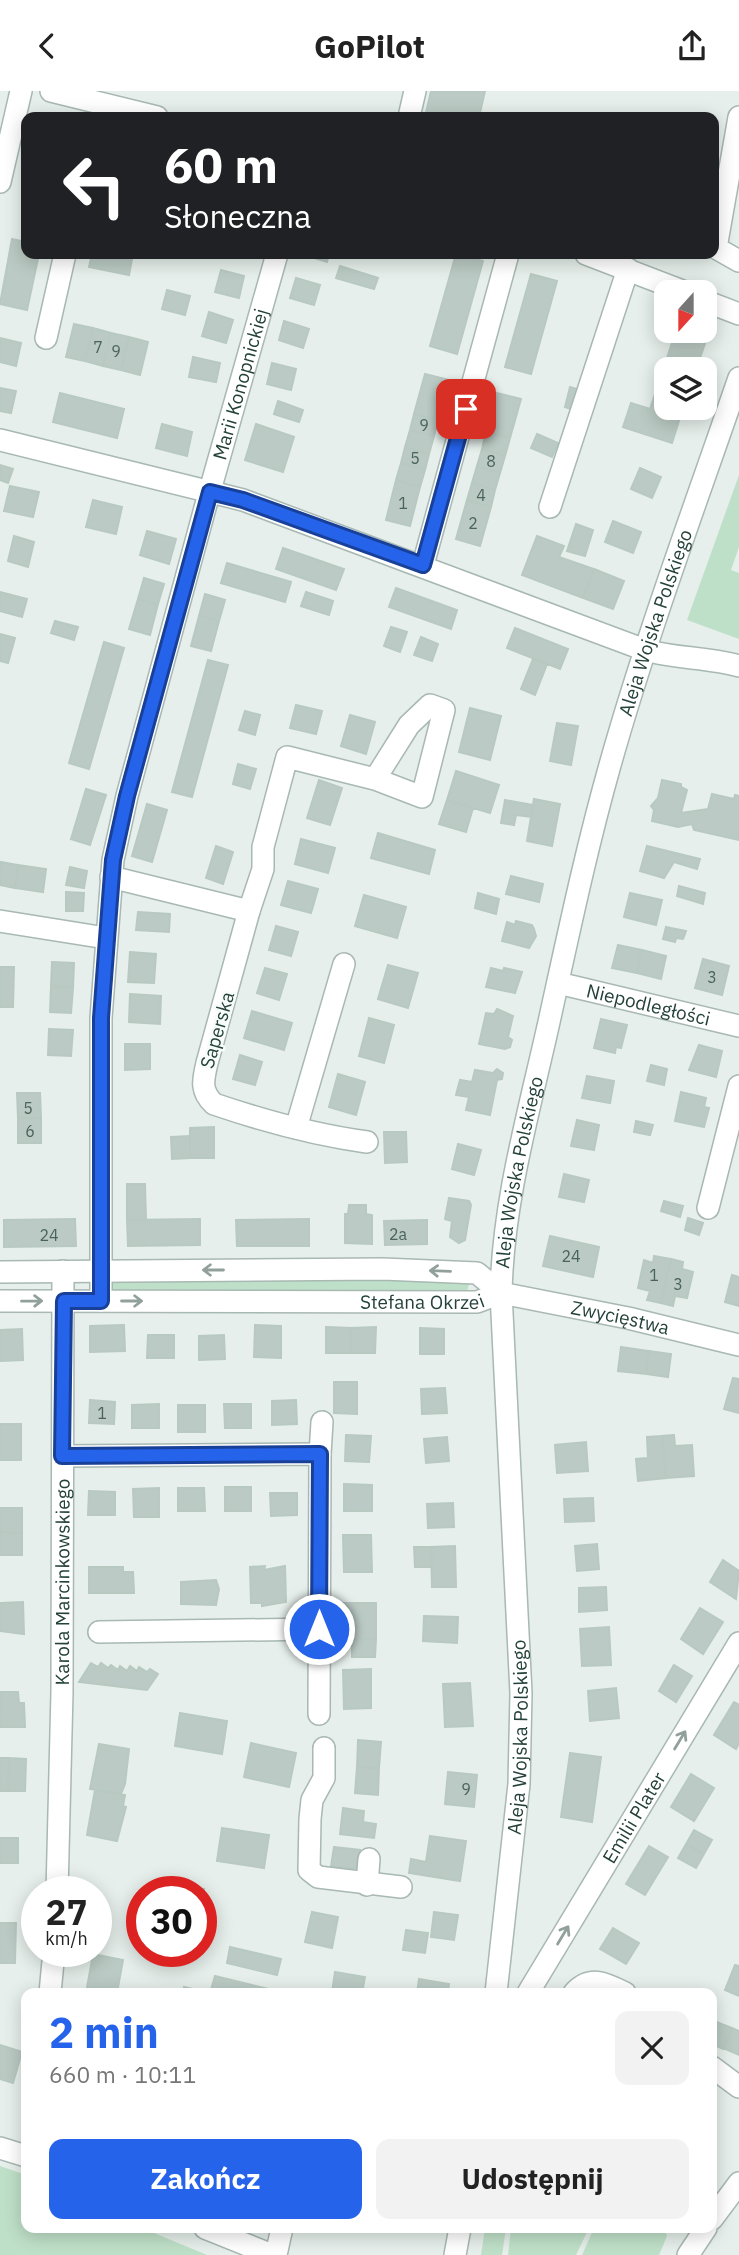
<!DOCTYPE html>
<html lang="pl">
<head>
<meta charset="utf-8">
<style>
  body { margin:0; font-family:"IBM Plex Sans",sans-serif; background:#f2f2f2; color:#222; height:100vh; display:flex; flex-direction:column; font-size:26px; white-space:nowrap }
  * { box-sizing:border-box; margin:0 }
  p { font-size:23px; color:#767676 }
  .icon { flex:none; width:38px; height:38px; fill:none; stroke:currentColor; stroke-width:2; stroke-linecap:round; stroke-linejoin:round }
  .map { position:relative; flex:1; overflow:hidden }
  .side { position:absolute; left:21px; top:1897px; width:696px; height:245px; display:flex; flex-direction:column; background:#fff; border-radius:14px; box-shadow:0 4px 18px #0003 }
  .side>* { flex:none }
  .banner { position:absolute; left:21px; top:21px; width:698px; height:147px; border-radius:14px; box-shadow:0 4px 18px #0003; background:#202124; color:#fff; overflow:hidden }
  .needle { width:46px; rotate:201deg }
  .controls { position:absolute; left:654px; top:189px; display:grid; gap:14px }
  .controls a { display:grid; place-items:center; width:63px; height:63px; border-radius:14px; background:#fff; box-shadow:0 4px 18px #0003; font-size:35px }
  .speed { position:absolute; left:21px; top:1785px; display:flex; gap:14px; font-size:35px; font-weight:700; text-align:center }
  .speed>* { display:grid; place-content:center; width:91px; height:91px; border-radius:50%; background:#fff; box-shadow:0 4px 18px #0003; line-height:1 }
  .speed small { font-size:18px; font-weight:400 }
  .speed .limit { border:10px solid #d22; background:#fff; color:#111 }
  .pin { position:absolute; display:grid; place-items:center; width:60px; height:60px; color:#fff; margin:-30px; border-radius:14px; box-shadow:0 4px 10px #0006 }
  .me { position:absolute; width:77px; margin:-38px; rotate:0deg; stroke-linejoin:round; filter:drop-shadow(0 0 5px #0008) }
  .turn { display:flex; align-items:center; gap:24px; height:147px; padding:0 28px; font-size:32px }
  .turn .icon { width:91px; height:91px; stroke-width:2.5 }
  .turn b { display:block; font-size:49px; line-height:60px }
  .round { display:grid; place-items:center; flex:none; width:74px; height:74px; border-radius:14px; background:#f2f2f2 }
  .overview { display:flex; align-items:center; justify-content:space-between; height:119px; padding:0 28px }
  h1 { font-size:42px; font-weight:700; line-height:52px; color:#2563eb }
  .button { display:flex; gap:14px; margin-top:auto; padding:14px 28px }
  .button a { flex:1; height:80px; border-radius:14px; background:#2563eb; color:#fff; font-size:28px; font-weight:700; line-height:80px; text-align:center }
  .button a+a { background:#f2f2f2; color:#222 }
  header { display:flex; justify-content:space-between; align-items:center; height:91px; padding:0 28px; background:#fff; font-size:32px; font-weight:700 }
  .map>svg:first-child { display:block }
  .green { fill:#bfe0c8 }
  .building { fill:#bbcac4; stroke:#b8c9c2; stroke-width:2 }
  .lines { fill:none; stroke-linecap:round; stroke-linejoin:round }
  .minor-casing { stroke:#a8b8b2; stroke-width:24 }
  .minor { stroke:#fff; stroke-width:21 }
  .oneway { stroke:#92a09c }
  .route-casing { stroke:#184099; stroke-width:18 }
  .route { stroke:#2563eb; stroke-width:12 }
  .labels { text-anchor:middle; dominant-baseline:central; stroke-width:5; stroke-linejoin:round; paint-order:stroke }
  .number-label { font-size:16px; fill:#4a645c }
  .street-label { font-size:19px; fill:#24423a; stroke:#f7fbf9 }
</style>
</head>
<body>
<header><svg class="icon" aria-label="back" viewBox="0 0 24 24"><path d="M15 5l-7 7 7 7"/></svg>GoPilot<svg class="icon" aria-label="share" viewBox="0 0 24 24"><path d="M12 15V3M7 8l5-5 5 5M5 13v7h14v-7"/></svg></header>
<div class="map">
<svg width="739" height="2164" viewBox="0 0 739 2164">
  <rect width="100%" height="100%" fill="#e6efeb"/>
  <!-- green -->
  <path class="green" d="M739,384V456L731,479L739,482V548L687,529Z
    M463,1186L469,1193L467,1201H112L111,1194L114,1188Z
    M0,2075L26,2084V2137H142L207,2164H0Z
    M485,2137H506L502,2164H481Z
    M511,2137H589L576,2164H508Z
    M594,2137H664L667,2145L659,2164H582Z"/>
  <!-- building -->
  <path class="building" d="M431,0H485L479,26H425Z
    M12,148L26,151V163H39L27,219L0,213Z
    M92,163H133L129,184L89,176Z
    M302,163H329L327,171Z
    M456,163L483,170L457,263L430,255Z
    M340,175L378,187L374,198L336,187Z
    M221,179L244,185L239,207L215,201Z
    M531,183L557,190L531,283L505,276Z
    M296,187L320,194L314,214L290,207Z
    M167,199L190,205L185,224L162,218Z
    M209,221L233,229L226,252L202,245Z
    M284,230L309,238L303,257L279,249Z
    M74,233L93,237L85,270L66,266Z
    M93,237L111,242L103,275L85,270Z
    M676,240L707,247L696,278H667V317H683L672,352L623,336L631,312L650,318Z
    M111,242L129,246L121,279L103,275Z
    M129,246L148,251L140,284L121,279Z
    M0,247L21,252L16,275L0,271Z
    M193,266L220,272L216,291L189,286Z
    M272,272L296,278L291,299L267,293Z
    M425,283L449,289L438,329L414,323Z
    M570,296L580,299L574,319L565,316Z
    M0,297L16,300L11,322L0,320Z
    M60,302L124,318L117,347L53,331Z
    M497,302L521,308L510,347L486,341Z
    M278,310L303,319L299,331L274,323Z
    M414,323L438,329L434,345L410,339Z
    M162,333L192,341L187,365L156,357Z
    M256,333L294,346L283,381L245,369Z
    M410,339L434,345L429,363L405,356Z
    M486,341L510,347L505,365L482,358Z
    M537,343L558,352L552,366L531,357Z
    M405,356L429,363L425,379L401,372Z
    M482,358L505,365L500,382L477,375Z
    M401,372L425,379L420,396L396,389Z
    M0,374L13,378L8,392L0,389Z
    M477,375L500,382L495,399L472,392Z
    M640,377L661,386L652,407L631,398Z
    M396,389L420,396L410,435L386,429Z
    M472,392L495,399L491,416L467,409Z
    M10,395L39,401L33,426L4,420Z
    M93,409L122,416L116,443L86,436Z
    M467,409L491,416L480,455L456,448Z
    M613,430L641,441L633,462L605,451Z
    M576,433L593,439L585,465L567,460Z
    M147,440L176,448L169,473L140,464Z
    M14,445L34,451L28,476L8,470Z
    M537,445L564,455L559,466L594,478L583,507L522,484Z
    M283,457L344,478L336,499L276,478Z
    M227,472L291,491L285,511L221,492Z
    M594,478L624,490L613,518L583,507Z
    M144,487L164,493L158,513L138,508Z
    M396,497L457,519L451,538L389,516Z
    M0,501L27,508L22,526L0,520Z
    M306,501L333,510L329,524L301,515Z
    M205,503L225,509L219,530L199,525Z
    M138,508L158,513L150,544L129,538Z
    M199,525L219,530L211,560L191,555Z
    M55,530L78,536L74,549L51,542Z
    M391,536L407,541L400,561L384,555Z
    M515,537L568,558L560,578L507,557Z
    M0,543L15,547L8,572L0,570Z
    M421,546L438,553L432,570L414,564Z
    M104,551L124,557L89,678L69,672Z
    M533,568L547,573L535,604L521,598Z
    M208,569L228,574L192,706L172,701Z
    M296,614L322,620L316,643L290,637Z
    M470,617L501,625L490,669L459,661Z
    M245,620L260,624L255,644L239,639Z
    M350,624L375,631L366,663L341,655Z
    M557,632L578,635L571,674L550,670Z
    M238,673L256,678L250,698L233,693Z
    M456,680L499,694L490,722L447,709Z
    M319,689L342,697L330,734L307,727Z
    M662,689L681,693V696L687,699L681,722L708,718L712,703L734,708L735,704L739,705V749L694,739L692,733L678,736L652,730L654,719L651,715L658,707Z
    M86,698L106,704L90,754L71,748Z
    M534,708L560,713L552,755L527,750Z
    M447,709L473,717L466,741L439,733Z
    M505,709L533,714L531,726L516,724L514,734L501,732Z
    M147,713L167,719L152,771L132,765Z
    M378,742L435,759L429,783L371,767Z
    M301,748L335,757L328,782L295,773Z
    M216,755L233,761L223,793L206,787Z
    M647,755L700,768L697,778L674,771L664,787L640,780Z
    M1,771L18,774L15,797L0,794Z
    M18,774L46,778L43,801L15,797Z
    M70,776L87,780L84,797L66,794Z
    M511,785L543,793L539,811L506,803Z
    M288,790L318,798L311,822L281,814Z
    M679,795L705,802L703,813L677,805Z
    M66,801L84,802L83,820H66Z
    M478,802L499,808L496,823L475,817Z
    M630,802L662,809L656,834L624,826Z
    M364,804L406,816L397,847L355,835Z
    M138,821L170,823L169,841L136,839Z
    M516,830L532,834L534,838L536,845L529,857L502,850L507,831L515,834Z
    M276,835L298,841L291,865L269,859Z
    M666,836L686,840L683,848L676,847L675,851L663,848Z
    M618,854L642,859L637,882L612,877Z
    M642,859L666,865L661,888L637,882Z
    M130,861L156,863L154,892L128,891Z
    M703,868L729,875L722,904L695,897Z
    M52,871L74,872L73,897L51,895Z
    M388,874L418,882L408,917L378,908Z
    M0,876H14L13,916H0Z
    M265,877L287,883L279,909L257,902Z
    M491,877L503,880L504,877L522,881L515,902L486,896Z
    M51,895L73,897L71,922L50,921Z
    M130,903L161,905L160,933L129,931Z
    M497,918L513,925L508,946L512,949L510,956L505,958L479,953L486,922L494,923Z
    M252,920L292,932L284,959L244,947Z
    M369,927L394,934L384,972L359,965Z
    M601,928L627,934L621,957L616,956L615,962L594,957Z
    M49,938L73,939L71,965L48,964Z
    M125,953H150V978L125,979Z
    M699,954L722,960L716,986L689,979Z
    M240,964L262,971L255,994L233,988Z
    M651,974L667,978L664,994L647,990Z
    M497,978L503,982L502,988L497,989L490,1024L466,1019L469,1006L456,1004L460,989L472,991L475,979L493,982Z
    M338,983L365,991L356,1024L329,1016Z
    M587,985L614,990L610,1012L582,1007Z
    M681,1001L706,1007L704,1016L709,1017L704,1036L675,1030Z
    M17,1002H40L41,1027H18Z
    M18,1027H41V1052H18Z
    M577,1029L599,1034L594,1059L571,1055Z
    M636,1030L653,1034L650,1044L634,1041Z
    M214,1036V1067H190V1037Z
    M384,1041H406L407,1071L385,1072Z
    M190,1045V1067L172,1068L171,1046Z
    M458,1053L481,1059L474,1084L452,1078Z
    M564,1083L589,1089L584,1111L559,1106Z
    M127,1093H145L146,1129H127Z
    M449,1107L469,1110L471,1114L465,1149L459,1152L450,1146L452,1130L445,1128Z
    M664,1110L683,1115L680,1126L661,1120Z
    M349,1114H366V1123L372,1124V1153L345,1152V1123H348Z
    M688,1127L703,1132L699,1144L685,1139Z
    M75,1128L76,1155L4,1156V1129Z
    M200,1128V1154L128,1155L127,1129Z
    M309,1128V1155H237L236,1129Z
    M427,1129V1153L385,1154L384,1130Z
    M550,1145L599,1156L593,1186L543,1175Z
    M654,1165L671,1168L661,1212L647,1209L650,1200L638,1197L644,1169L653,1172Z
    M671,1168L683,1171L682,1178L693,1181L687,1207L675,1205L673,1215L661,1212Z
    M732,1184L739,1186V1215L725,1211Z
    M124,1234L125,1260L90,1261V1235Z
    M255,1234L281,1235V1267L254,1266Z
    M326,1236L351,1237V1262H326Z
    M376,1236L375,1262H351V1237Z
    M420,1237L444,1238V1263H420Z
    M22,1238L23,1269L0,1270V1239Z
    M148,1244H174V1267H147Z
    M224,1244L225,1268L199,1269V1245Z
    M621,1256L649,1260L646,1283L618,1280Z
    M649,1260L671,1263L668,1286L646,1283Z
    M733,1287L739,1288V1322L724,1318Z
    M334,1291H357V1323L334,1322Z
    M445,1297L447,1322L422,1323L421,1298Z
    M90,1309L115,1311L114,1333L89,1332Z
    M296,1309L297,1333L272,1334V1310Z
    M159,1313V1337H132V1314Z
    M224,1313H251V1337H225Z
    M178,1314H205V1341H178Z
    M0,1333H21V1369H0Z
    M346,1344L371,1345L369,1371L345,1370Z
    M674,1344L675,1355L692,1354L694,1385L666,1387L662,1345Z
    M662,1345L666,1387L638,1390L636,1368L648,1367L647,1346Z
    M447,1346L449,1370L426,1372L424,1348Z
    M586,1351L588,1380L557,1382L555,1354Z
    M344,1393L372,1394V1420H344Z
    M225,1396H251V1420H225Z
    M159,1397V1426H134L133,1398Z
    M178,1397H204L205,1420H178Z
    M89,1400L115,1401V1424H88Z
    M270,1402H297V1424L271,1425Z
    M593,1407L594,1430L565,1431L564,1408Z
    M453,1412L454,1436L428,1437L427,1413Z
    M0,1417H22V1442L0,1441Z
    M0,1441L22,1442V1464H0Z
    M343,1444H371L372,1481H344Z
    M597,1453L599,1478L577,1480L575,1455Z
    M455,1455L456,1496H432L431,1456Z
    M414,1456H431L432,1476H415Z
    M723,1469L739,1480L736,1508L710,1491Z
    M265,1475L264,1479L285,1475L286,1511L262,1515V1512H251L250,1476Z
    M89,1476H123V1481H133L134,1502H89Z
    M216,1489L219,1498L216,1514L181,1513V1491Z
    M606,1496L607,1519L579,1521V1497Z
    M23,1511L24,1543L0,1540V1512Z
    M341,1512H376V1548L341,1547Z
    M700,1517L723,1531L703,1563L681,1548Z
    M424,1525L458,1526L457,1552L423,1550Z
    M609,1536L611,1574L582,1575L580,1538Z
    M352,1548H376L375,1566H352Z
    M91,1572L98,1576L101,1572L108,1577L111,1574L118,1579L120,1575L127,1580L130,1575L137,1580L139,1576L147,1581L150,1578L158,1583L147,1599L79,1591Z
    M674,1574L692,1585L676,1611L659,1600Z
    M371,1578V1617L344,1618L343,1579Z
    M470,1592L473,1635L445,1636L443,1593Z
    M616,1597L619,1627L590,1630L588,1600Z
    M1,1601H18L19,1612H24L25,1636H0Z
    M734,1611L739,1614V1652L736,1658L714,1644Z
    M180,1622L227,1630L222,1663L175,1655Z
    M358,1649L381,1651L379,1677L357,1676Z
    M251,1652L296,1662L289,1696L244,1686Z
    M99,1653L129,1658L125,1693L121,1703L90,1698Z
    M570,1662L601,1666L592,1731L561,1726Z
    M0,1667H9L8,1700H0Z
    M9,1667L26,1668L25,1700H8Z
    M357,1676L379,1677L378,1704L355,1702Z
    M448,1681L477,1684L474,1716L445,1713Z
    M691,1683L714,1697L694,1730L671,1716Z
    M95,1699L125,1704L123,1715L126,1716L117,1750L87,1744Z
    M343,1717L364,1720L363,1731L376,1733L374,1747L340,1743Z
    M222,1737L269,1744L264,1777L217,1770Z
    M694,1739L712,1749L704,1763L686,1753Z
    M430,1745L466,1750L460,1790L409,1782L411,1768L426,1771Z
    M0,1747H18V1772H0Z
    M686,1753L704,1763L696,1777L678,1767Z
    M649,1755L668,1766L645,1804L626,1793Z
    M334,1756L360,1759L358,1778L331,1775Z
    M158,1790L204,1798L201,1812V1801H156Z
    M312,1821L338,1826L332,1857L305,1851Z
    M434,1821L458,1824L454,1849L431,1846Z
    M0,1832H16L15,1872H0Z
    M613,1837L639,1852L626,1873L600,1858Z
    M406,1839L428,1842L425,1862L403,1859Z
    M230,1856L281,1868L277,1884L227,1872Z
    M93,1863L123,1869L117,1902H86Z
    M735,1874L739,1875V1905L725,1899Z
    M335,1881L365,1886L362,1902H332Z
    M215,1885L285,1902H182L184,1896L210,1902Z
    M419,1888L449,1893L448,1902H417Z
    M714,1930L732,1937L723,1958L712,1953Z
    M732,1937L739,1940V1964L723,1957Z
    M0,1954L22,1961L13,1992L0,1988Z"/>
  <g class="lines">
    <!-- minor casing -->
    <g class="minor-casing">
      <g id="minor">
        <path d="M51,0L157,26"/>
        <path d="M409,26L415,0"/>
        <path d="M739,26L716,157L739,170"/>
        <path d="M0,91L21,0"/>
        <path d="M586,163L685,201"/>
        <path d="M705,210L739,223"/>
        <path d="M46,247L65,163"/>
        <path d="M0,349L243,409L645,559C677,568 708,566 739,575"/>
        <path d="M550,416L628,178"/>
        <path d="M423,474L508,163"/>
        <path d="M111,786L249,820L207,972C203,989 200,1000 214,1013C264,1030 315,1044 367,1051"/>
        <path d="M249,820L263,778V756L287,666L375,688L422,706L444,619L430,614L409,634L375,688"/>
        <path d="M0,830L106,847"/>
        <path id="s1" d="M558,892L739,935"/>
        <path d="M296,1037L344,873"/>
        <path d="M708,1117L739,995"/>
        <path id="s2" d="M0,1181L383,1178L477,1182L501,1202L628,1227L739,1254"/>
        <path id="s3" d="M0,1210L477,1211L501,1202"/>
        <path id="s4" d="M101,1210V927L113,769L127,705L205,417L277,163"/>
        <path d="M320,1363L322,1331"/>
        <path d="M63,1365L320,1363L319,1623"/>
        <path d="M99,1541L319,1538"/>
        <path d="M324,1657V1687L312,1709L310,1728L309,1779L318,1786L401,1796"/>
        <path d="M367,1794L369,1768"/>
        <path id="s5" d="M57,1801L62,1601L63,1180"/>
        <path d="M50,1902L54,1860"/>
        <path id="s6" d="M496,1902L519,1693L521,1602L501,1202C503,1110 529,1021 549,931C568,845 586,759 610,674C647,543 695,415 739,287"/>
        <path id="s7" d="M528,1902L739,1552"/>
        <path d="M574,1902C590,1884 605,1892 625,1902"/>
        <path d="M712,1976L739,1996"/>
        <path d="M0,2057L26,2065"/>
        <path d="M712,2128L739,2092"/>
        <path d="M205,2137L272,2164"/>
        <path d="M276,2164L282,2137"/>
        <path d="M455,2164L460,2137"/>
        <path d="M688,2164L706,2137"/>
      </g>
    </g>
    <!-- minor -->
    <use href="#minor" class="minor"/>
  </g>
  <!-- one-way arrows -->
  <defs><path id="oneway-shaft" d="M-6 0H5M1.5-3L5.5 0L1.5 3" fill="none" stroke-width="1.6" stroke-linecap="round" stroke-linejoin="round" transform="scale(1.75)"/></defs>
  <g class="oneway">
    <use href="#oneway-shaft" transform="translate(213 1179) rotate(180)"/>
    <use href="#oneway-shaft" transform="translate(440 1180) rotate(-178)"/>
    <use href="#oneway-shaft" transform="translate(32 1210) rotate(-1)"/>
    <use href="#oneway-shaft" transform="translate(132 1210)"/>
    <use href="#oneway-shaft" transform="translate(680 1649) rotate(-59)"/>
    <use href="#oneway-shaft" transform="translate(563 1844) rotate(-59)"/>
  </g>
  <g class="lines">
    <!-- route casing -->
    <g class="route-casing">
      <path id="route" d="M319,1538L320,1363L62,1365L64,1210H101V927L113,769L127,705L210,401L243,409L423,474L466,318"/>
    </g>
    <!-- route -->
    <use href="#route" class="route"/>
  </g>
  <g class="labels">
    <!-- number labels -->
    <g class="number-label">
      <text x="98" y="256">7</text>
      <text x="116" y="260">9</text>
      <text x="424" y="334">9</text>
      <text x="415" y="367">5</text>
      <text x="491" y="370">8</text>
      <text x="481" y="404">4</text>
      <text x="403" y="412">1</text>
      <text x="473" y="432">2</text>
      <text x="712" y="886">3</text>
      <text x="28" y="1017">5</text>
      <text x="30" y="1040">6</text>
      <text x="398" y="1143">2a</text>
      <text x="49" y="1144">24</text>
      <text x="571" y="1165">24</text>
      <text x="654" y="1184">1</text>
      <text x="678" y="1193">3</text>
      <text x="102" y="1322">1</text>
      <text x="466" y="1698">9</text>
    </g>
    <!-- street labels -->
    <g class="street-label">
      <text stroke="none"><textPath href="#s4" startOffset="934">Marii Konopnickiej</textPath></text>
      <text stroke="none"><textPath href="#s6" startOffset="1391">Aleja Wojska Polskiego</textPath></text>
      <text stroke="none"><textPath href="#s1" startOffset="93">Niepodległości</textPath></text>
      <text transform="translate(217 939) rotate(-74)">Saperska</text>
      <text stroke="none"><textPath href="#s6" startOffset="824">Aleja Wojska Polskiego</textPath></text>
      <text stroke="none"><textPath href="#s3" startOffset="422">Stefana Okrzei</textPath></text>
      <text stroke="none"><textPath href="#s2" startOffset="630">Zwycięstwa</textPath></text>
      <text stroke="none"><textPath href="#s5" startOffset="310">Karola Marcinkowskiego</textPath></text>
      <text stroke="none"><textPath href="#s6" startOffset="257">Aleja Wojska Polskiego</textPath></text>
      <text stroke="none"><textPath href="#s7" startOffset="205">Emilii Plater</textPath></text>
    </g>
  </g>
</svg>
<div class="controls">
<a><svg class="needle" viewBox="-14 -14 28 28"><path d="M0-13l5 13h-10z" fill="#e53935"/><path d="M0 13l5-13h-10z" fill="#767676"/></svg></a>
<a><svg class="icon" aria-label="layers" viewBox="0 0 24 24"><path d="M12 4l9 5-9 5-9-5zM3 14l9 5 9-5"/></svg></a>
</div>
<div class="speed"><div>27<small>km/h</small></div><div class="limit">30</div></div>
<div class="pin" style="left:466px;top:318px;background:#d93025"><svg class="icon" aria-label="arrive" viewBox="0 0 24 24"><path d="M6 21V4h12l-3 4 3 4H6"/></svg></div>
<svg class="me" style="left:319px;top:1538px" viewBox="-20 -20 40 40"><circle r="17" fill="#2563eb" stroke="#fff" stroke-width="3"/><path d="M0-11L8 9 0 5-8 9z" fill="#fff"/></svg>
<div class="banner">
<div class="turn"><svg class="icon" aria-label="left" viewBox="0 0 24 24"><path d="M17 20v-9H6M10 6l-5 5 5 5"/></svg><div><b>60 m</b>Słoneczna</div></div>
</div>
<section class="side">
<div class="overview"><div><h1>2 min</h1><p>660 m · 10:11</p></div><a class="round"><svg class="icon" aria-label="close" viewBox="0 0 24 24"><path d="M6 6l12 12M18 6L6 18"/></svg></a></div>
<div class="button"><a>Zakończ</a><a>Udostępnij</a></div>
</section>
</div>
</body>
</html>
